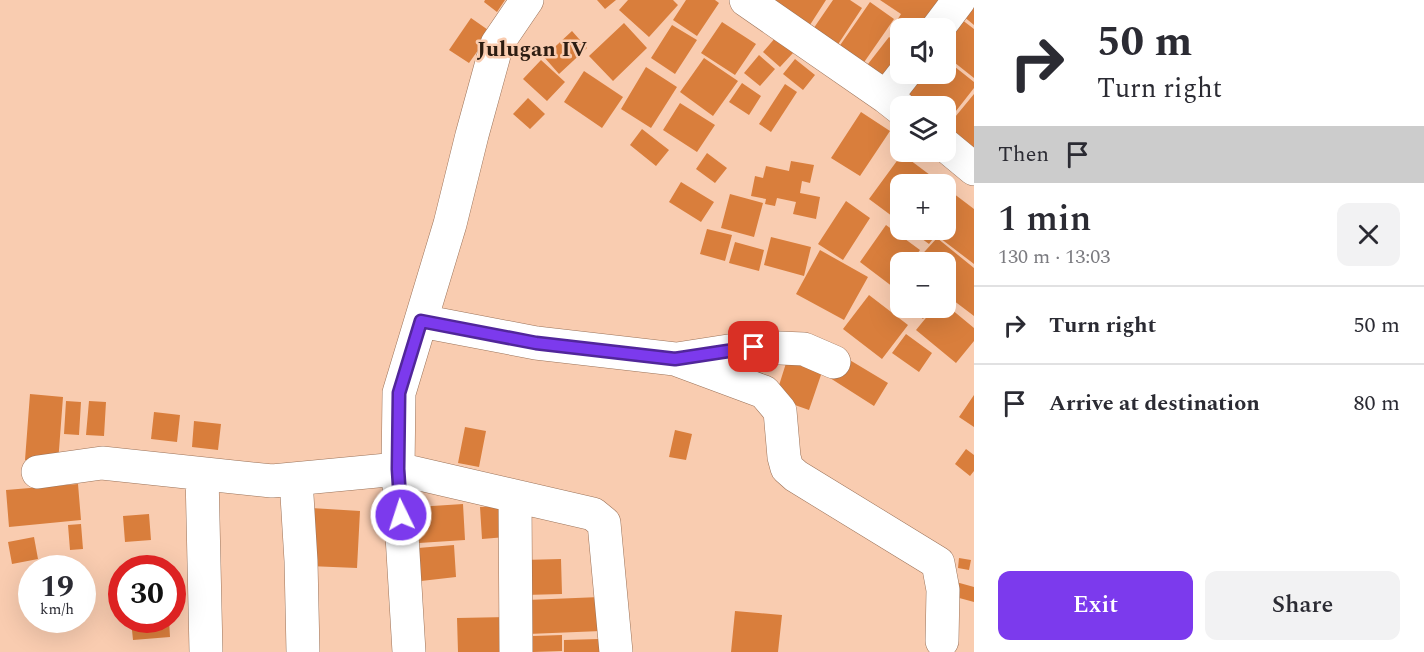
<!DOCTYPE html>
<html lang="en">
<head>
<meta charset="utf-8">
<style>
  body { margin:0; font-family:Spectral,serif; background:#f2f2f3; color:#2b2b33; height:100vh; display:flex; flex-direction:column; font-size:22px; white-space:nowrap }
  * { box-sizing:border-box; margin:0 }
  p { font-size:20px; color:#7c7c81 }
  .icon { flex:none; width:33px; height:33px; fill:none; stroke:currentColor; stroke-width:2; stroke-linecap:round; stroke-linejoin:round }
  .map { position:relative; flex:1; overflow:hidden }
  .side { display:flex; flex-direction:column; background:#fff; width:450px }
  .side>* { flex:none }
  .banner { background:#fff; color:#2b2b33; overflow:hidden }
  .controls { position:absolute; left:890px; top:18px; display:grid; gap:12px }
  .controls a { display:grid; place-items:center; width:66px; height:66px; border-radius:12px; background:#fff; box-shadow:0 6px 24px #0002; font-size:30px }
  .speed { position:absolute; left:18px; top:555px; display:flex; gap:12px; font-size:30px; font-weight:700; text-align:center }
  .speed>* { display:grid; place-content:center; width:78px; height:78px; border-radius:50%; background:#fff; box-shadow:0 6px 24px #0002; line-height:1 }
  .speed small { font-size:15px; font-weight:400 }
  .speed .limit { border:9px solid #d22; background:#fff; color:#111 }
  .pin { position:absolute; display:grid; place-items:center; width:51px; height:51px; color:#fff; margin:-26px; border-radius:12px; box-shadow:0 3px 9px #0006 }
  .me { position:absolute; width:66px; margin:-33px; rotate:356deg; stroke-linejoin:round; filter:drop-shadow(0 0 4px #0008) }
  .turn { display:flex; align-items:center; gap:21px; height:126px; padding:0 24px; font-size:27px }
  .turn .icon { width:78px; height:78px; stroke-width:2.5 }
  .turn b { display:block; font-size:42px; line-height:51px }
  .then { display:flex; align-items:center; height:57px; padding:0 24px; background:#0003; gap:12px; font-size:22px }
  .round { display:grid; place-items:center; flex:none; width:63px; height:63px; border-radius:12px; background:#f2f2f3 }
  .headline { display:flex; align-items:center; justify-content:space-between; height:102px; padding:0 24px }
  h1 { font-size:36px; font-weight:600; line-height:45px }
  .cta { display:flex; gap:12px; margin-top:auto; padding:12px 24px }
  .cta a { flex:1; height:69px; border-radius:12px; background:#7c3aed; color:#fff; font-size:24px; font-weight:600; line-height:69px; text-align:center }
  .cta a+a { background:#f2f2f3; color:#2b2b33 }
  ul { padding:0; list-style:none }
  li { display:flex; align-items:center; gap:18px; height:78px; padding:0 24px; border-top:2px solid #e1e1e2 }
  li div { flex:1 }
  li b { display:block; font-size:22px }
  li em { font-style:normal }
  main { display:flex; flex:1; min-height:0 }
  .map>svg:first-child { display:block }
  .building { fill:#d97e3c }
  .lines { fill:none; stroke-linecap:round; stroke-linejoin:round }
  .minor-casing { stroke:#9b7258; stroke-width:34 }
  .minor { stroke:#fff; stroke-width:33 }
  .route-casing { stroke:#51269a; stroke-width:15 }
  .route { stroke:#7c3aed; stroke-width:10 }
  .labels { text-anchor:middle; dominant-baseline:central; stroke-width:5; stroke-linejoin:round; paint-order:stroke }
  .quarter-label { font-size:22px; font-weight:bold; fill:#2d1d12; stroke:#f9ccb0 }
</style>
</head>
<body>
<main>
<div class="map">
<svg width="974" height="652" viewBox="0 0 974 652">
  <rect width="100%" height="100%" fill="#f9ccb0"/>
  <!-- building -->
  <path class="building" d="M485,0H505L497,12L484,2Z
    M597,0H616L605,9Z
    M628,0H673L678,5L649,37L619,10Z
    M686,0H715L719,3L697,36L673,20Z
    M774,0H826L808,28Z
    M833,0H850L862,8L833,52L809,35Z
    M880,0H946L931,28H900V35L891,30L901,14Z
    M870,2L894,19L858,71L834,54Z
    M974,3V25L963,16Z
    M957,16L974,29V78L945,55V32Z
    M471,18L491,32L469,63L449,50Z
    M722,22L756,44L735,75L701,53Z
    M624,23L647,48L613,81L589,56Z
    M672,25L697,40L675,74L651,58Z
    M572,31L587,48L559,74L544,57Z
    M776,37L793,53L780,67L763,52Z
    M889,37L900,45V67L883,90L861,73Z
    M759,55L775,69L760,86L744,73Z
    M704,58L738,81L713,116L680,92Z
    M795,59L815,75L803,90L783,74Z
    M945,59L974,82V88L945,125V106H911L899,96L917,74H945Z
    M541,60L565,82L547,101L523,79Z
    M646,67L677,87L651,128L621,109Z
    M584,71L623,97L602,128L564,102Z
    M742,83L761,96L749,115L729,102Z
    M785,84L797,92L771,132L759,124Z
    M974,94V151L946,128Z
    M528,98L545,114L530,129L513,114Z
    M680,103L715,125L697,152L663,130Z
    M861,112L890,131L860,176L831,158Z
    M642,129L669,150L656,166L630,145Z
    M707,153L727,168L715,183L696,169Z
    M902,154L942,184H900V222L869,199Z
    M791,161L814,165L810,183L802,181L800,193L820,197L816,219L793,214L796,202L777,198L775,206L765,204L766,199L751,196L755,176L763,178L766,166L789,171Z
    M681,182L714,202L701,222L669,202Z
    M945,187L974,209V264L936,235L929,244L910,230H945Z
    M730,194L763,203L754,237L721,228Z
    M846,201L870,218L843,260L818,244Z
    M886,225L920,250L911,262H900V278L893,287L860,262Z
    M707,229L732,235L725,261L700,254Z
    M771,237L811,247L804,276L764,265Z
    M937,238L974,268V316L945,294V262H915Z
    M735,242L764,250L759,271L729,263Z
    M820,250L868,277L844,320L796,294Z
    M900,282V301L891,294Z
    M869,295L908,325L882,359L843,329Z
    M945,304L974,328V341L956,363L916,330L934,308H945Z
    M909,308H932L923,319Z
    M906,334L932,353L919,372L892,353Z
    M843,356L888,383L874,406L830,378Z
    M787,360L822,372L809,410L775,398Z
    M30,394L63,397L58,463L25,460Z
    M974,395V427L959,417Z
    M66,401L81,402L79,435L64,434Z
    M89,401L106,402L104,436L86,435Z
    M154,412L180,415L177,442L151,439Z
    M194,421L221,424L218,450L192,447Z
    M465,427L486,431L479,467L458,463Z
    M675,430L692,434L686,460L669,457Z
    M966,449L974,455V471L970,476L955,464Z
    M78,484L81,520L9,527L6,490Z
    M463,504L465,540L419,543L417,507Z
    M505,506L506,537L482,539L480,507Z
    M311,508L360,511L357,568L309,566Z
    M149,514L151,540L125,542L123,516Z
    M81,524L83,549L70,550L68,525Z
    M34,537L38,559L12,564L8,542Z
    M454,545L456,577L421,581L418,548Z
    M959,558L971,560L969,570L958,568Z
    M561,559L562,594L525,595L523,560Z
    M956,582L974,587V602L952,596Z
    M600,597L601,631L528,634L527,600Z
    M735,611L782,615L778,652H731Z
    M508,617V652H458L457,618Z
    M131,620H169L170,637L133,640Z
    M562,635V651L533,652V636Z
    M599,639V652H564V640Z"/>
  <g class="lines">
    <!-- minor casing -->
    <g class="minor-casing">
      <path id="minor" d="M746,0L886,97L900,108
        M938,28L959,0
        M886,97L904,74
        M945,145L974,169
        M421,321L536,343L675,359L764,392L780,411L784,457L787,468L796,476L938,563L943,590L942,641
        M677,359L754,347L804,349L834,362
        M38,472L102,463L272,481L398,469L593,514L604,523L616,652
        M202,474L206,652
        M296,479L301,561L303,652
        M515,496L516,652
        M409,652L398,469L399,393L450,224L472,135L497,44L527,0"/>
    </g>
    <!-- minor -->
    <use href="#minor" class="minor"/>
  </g>
  <g class="lines">
    <!-- route casing -->
    <g class="route-casing">
      <path id="route" d="M401,515L398,469L399,393L421,321L536,343L675,359L754,347"/>
    </g>
    <!-- route -->
    <use href="#route" class="route"/>
  </g>
  <g class="labels">
    <!-- quarter labels -->
    <g class="quarter-label">
      <text x="532" y="49">Julugan IV</text>
    </g>
  </g>
</svg>
<div class="controls">
<a><svg class="icon" aria-label="sound" viewBox="0 0 24 24"><path d="M4 9h4l5-4v14l-5-4H4zM17 9q2 3 0 6"/></svg></a>
<a><svg class="icon" aria-label="layers" viewBox="0 0 24 24"><path d="M12 4l9 5-9 5-9-5zM3 14l9 5 9-5"/></svg></a>
<a>+</a>
<a>−</a>
</div>
<div class="speed"><div>19<small>km/h</small></div><div class="limit">30</div></div>
<div class="pin" style="left:754px;top:347px;background:#d93025"><svg class="icon" aria-label="arrive" viewBox="0 0 24 24"><path d="M6 21V4h12l-3 4 3 4H6"/></svg></div>
<svg class="me" style="left:401px;top:515px" viewBox="-20 -20 40 40"><circle r="17" fill="#7c3aed" stroke="#fff" stroke-width="3"/><path d="M0-11L8 9 0 5-8 9z" fill="#fff"/></svg>
</div>
<section class="side">
<div class="banner">
<div class="turn"><svg class="icon" aria-label="right" viewBox="0 0 24 24"><path d="M7 20v-9h11M14 6l5 5-5 5"/></svg><div><b>50 m</b>Turn right</div></div>
<div class="then">Then<svg class="icon" aria-label="arrive" viewBox="0 0 24 24"><path d="M6 21V4h12l-3 4 3 4H6"/></svg></div>
</div>
<div class="headline"><div><h1>1 min</h1><p>130 m · 13:03</p></div><a class="round"><svg class="icon" aria-label="close" viewBox="0 0 24 24"><path d="M6 6l12 12M18 6L6 18"/></svg></a></div>
<ul>
<li><svg class="icon" aria-label="right" viewBox="0 0 24 24"><path d="M7 20v-9h11M14 6l5 5-5 5"/></svg><div><b>Turn right</b></div><em>50 m</em></li>
<li><svg class="icon" aria-label="arrive" viewBox="0 0 24 24"><path d="M6 21V4h12l-3 4 3 4H6"/></svg><div><b>Arrive at destination</b></div><em>80 m</em></li>
</ul>
<div class="cta"><a>Exit</a><a>Share</a></div>
</section>
</main>
</body>
</html>
